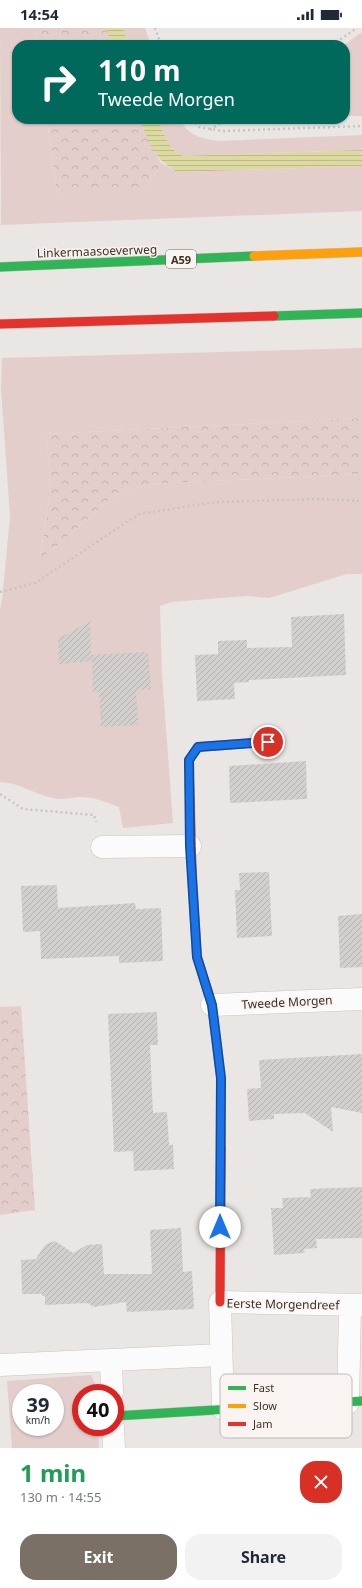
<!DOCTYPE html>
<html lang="en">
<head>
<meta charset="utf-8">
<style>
  body { margin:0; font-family:"Noto Sans",sans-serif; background:#f2f2f3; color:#1f2937; height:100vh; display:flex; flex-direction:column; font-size:15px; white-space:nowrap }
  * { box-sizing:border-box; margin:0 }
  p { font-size:13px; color:#747a83 }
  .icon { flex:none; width:22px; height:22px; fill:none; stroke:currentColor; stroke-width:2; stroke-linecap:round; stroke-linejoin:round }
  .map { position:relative; height:1420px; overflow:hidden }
  .panel { display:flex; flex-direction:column; background:#fff; flex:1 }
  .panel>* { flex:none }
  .guide { position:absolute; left:12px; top:12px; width:338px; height:84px; border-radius:16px; box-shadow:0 1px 3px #0004; background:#00695c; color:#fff; overflow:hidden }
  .speed { position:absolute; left:12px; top:1356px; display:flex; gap:8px; font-size:20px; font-weight:700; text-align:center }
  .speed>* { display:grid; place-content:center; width:52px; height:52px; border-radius:50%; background:#fff; box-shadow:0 1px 3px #0004; line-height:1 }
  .speed small { font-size:10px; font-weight:400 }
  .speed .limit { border:6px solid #d22; background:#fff; color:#111 }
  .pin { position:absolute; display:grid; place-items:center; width:34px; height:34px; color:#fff; margin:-17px; border:2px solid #fff; border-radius:50%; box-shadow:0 1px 4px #0007 }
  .me { position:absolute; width:44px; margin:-22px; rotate:0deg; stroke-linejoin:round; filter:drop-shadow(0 0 3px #0008) }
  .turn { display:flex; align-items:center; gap:14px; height:84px; padding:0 20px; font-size:18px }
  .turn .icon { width:52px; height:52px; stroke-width:2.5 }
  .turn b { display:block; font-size:28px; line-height:34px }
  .round { display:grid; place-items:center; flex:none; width:42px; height:42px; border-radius:16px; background:#f2f2f3 }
  .summary { display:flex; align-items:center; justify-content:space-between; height:68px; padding:0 20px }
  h1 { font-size:24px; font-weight:700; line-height:30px; color:#1e9e55 }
  .primary-button { display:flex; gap:8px; margin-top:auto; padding:8px 20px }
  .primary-button a { flex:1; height:46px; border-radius:16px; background:#7b7065; color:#fff; font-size:16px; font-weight:700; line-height:46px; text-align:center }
  .primary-button a+a { background:#f2f2f3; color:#1f2937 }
  .status { display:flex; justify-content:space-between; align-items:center; height:28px; padding:0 20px; background:#fff; direction:ltr }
  .status svg { height:11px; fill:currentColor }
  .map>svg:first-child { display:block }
  .green { fill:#e4cecc; fill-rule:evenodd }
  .forest { fill:url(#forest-crowns) }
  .water { fill:url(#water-rules) }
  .building { fill:url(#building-hatch) }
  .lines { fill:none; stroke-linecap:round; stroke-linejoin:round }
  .street-casing { stroke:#c8c4c1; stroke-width:23 }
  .fast-casing { stroke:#c7c3bf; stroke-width:10 }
  .slow-casing { stroke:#c7c3bf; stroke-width:10 }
  .jam-casing { stroke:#c7c3bf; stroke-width:10 }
  .path { stroke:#cac4c0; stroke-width:2.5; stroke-dasharray:2 3; stroke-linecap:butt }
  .street { stroke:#fcfbfb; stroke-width:22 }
  .fast { stroke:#30b455; stroke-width:9 }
  .slow { stroke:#ff9f0a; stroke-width:9 }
  .jam { stroke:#e5322d; stroke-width:9 }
  .route-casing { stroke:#114b97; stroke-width:10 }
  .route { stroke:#1a73e8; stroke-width:7 }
  .labels { text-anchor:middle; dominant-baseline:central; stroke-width:3; stroke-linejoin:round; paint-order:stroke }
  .shield { fill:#f9f4f2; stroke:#776c5f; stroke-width:1 }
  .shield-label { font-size:11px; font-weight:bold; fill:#3f3120 }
  .street-label { font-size:12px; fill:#3f3120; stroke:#f9f4f2 }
  .key { fill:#f9f4f2; stroke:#c1bab3; stroke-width:1 }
  .key-label { font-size:11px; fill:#3f3120 }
</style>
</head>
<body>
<div class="status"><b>14:54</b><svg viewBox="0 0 49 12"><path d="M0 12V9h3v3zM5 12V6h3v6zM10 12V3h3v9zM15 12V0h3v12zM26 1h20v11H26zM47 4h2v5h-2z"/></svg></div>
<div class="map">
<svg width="362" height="1420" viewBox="0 0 362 1420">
  <defs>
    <pattern id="forest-crowns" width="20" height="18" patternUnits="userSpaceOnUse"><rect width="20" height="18" fill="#e4cecc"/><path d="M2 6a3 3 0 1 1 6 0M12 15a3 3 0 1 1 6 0" fill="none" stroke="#c5b1af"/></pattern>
    <pattern id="water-rules" width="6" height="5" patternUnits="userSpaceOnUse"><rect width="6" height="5" fill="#dcd9a1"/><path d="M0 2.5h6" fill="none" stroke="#bebb8a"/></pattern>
    <pattern id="building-hatch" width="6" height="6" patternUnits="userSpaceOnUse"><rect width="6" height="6" fill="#d3cfcc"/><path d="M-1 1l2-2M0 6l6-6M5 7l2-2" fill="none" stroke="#b6b2af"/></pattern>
  </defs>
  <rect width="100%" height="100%" fill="#eae6e4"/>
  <!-- green -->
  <path class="green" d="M0,0H36L38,17H17V91H47L57,165L148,157L161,135L177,144L362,138V183L1,197Z
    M123,0H145L151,17H129Z
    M362,4V88H345L344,17Z
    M158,91H180C187,108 204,111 219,113L362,107V122L183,128C167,120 165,107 158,91Z
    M362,320V390L47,406L50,467L40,529L56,519L116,466L149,456L362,446V546H347L269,570L246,568L172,574L160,578L162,646L173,795L123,800L119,779C106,774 94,769 80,769C70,769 63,773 53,770C34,766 20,755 0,754V581L2,572L10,489L1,360L2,330Z
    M91,1347L96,1358L97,1365H81V1399H98L99,1420H12L7,1353ZM21,1365H55V1399H21Z"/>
  <!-- forest -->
  <path class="forest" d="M36,0H106L112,17H38Z
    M47,91H140L151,118L161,135L148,157L124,161L57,165Z
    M362,390V446L149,456L116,466L56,519L40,530L50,467L47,406Z
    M21,978L35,1182L0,1187V979Z"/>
  <!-- water -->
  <path class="water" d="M106,0H123L129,17H112Z
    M140,91H158C165,107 167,120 183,128L362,122V138L177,144C152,129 150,117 140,91Z"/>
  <!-- building -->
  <path class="building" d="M344,586L346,647L249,652V654L234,655L235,671L197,673L195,627L218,626V613L247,612V620L292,619L291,589Z
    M90,593L91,627L148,624L151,661L136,662L138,697L101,699L99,664L93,665L92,633L59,636L58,611Z
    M306,733L307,771L230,775L229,738Z
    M269,844L272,908L237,910L235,862H240L239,845Z
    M57,857L58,880L135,875L136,881L161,880L163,933L119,935V928L41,931L40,903L23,904L21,858Z
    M362,886V939L340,940L338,888Z
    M157,984L158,1017H150L153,1085L167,1084L169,1117H173L174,1141L134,1143L133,1123L114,1124L108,986Z
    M362,1026V1085L331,1079L333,1104L305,1085L274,1086V1091L249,1093L247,1061L261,1060L259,1032Z
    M362,1159V1210L316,1211L317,1220L304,1221L305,1225L274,1227L271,1180H283L282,1170L311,1169L310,1161Z
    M181,1200L183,1244L192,1243L194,1281L127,1284L126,1274L94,1279L87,1275L45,1277V1268H42V1266H22L21,1232L36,1231L44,1218L48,1215L55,1213L73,1225L87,1217L102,1216L104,1246H152L150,1202Z"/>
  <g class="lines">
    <!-- street casing -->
    <g class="street-casing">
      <path id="street" d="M102,819L190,818
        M212,977L362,971
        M111,1333L112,1365
        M0,1337L221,1327
        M348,1375L350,1277
        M223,1381L220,1274L362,1277
        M113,1399L114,1420"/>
    </g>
    <!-- fast casing -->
    <g class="fast-casing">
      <path id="fast" d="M0,239L254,228
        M274,288L362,285
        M115,1388L362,1373"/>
    </g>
    <!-- slow casing -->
    <g class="slow-casing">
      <path id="slow" d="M254,228L362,224
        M192,845L197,929L212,977L221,1050V1119"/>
    </g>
    <!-- jam casing -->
    <g class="jam-casing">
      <path id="jam" d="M0,296L274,288
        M192,845L189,732L198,719L268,714
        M220,1274L221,1119"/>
    </g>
    <!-- path -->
    <path class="path" d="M155,0L161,17
      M332,17L357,0
      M192,91L199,99L222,103L362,98
      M210,102L226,91
      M0,564L35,555L139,486L215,474L317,471L362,473
      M0,766L23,781L94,787L96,794"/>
    <!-- street -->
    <use href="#street" class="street"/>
    <!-- fast -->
    <use href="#fast" class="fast"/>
    <!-- slow -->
    <use href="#slow" class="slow"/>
    <!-- jam -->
    <use href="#jam" class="jam"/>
  </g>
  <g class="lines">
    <!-- route casing -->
    <g class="route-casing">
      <path id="route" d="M220,1199L221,1050L212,977L197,929L190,818L189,732L198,719L268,714"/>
    </g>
    <!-- route -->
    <use href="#route" class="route"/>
  </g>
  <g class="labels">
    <!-- shield labels -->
    <rect class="shield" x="166" y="222" width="30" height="18" rx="3"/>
    <g class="shield-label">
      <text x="181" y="231">A59</text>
    </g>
    <!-- street labels -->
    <g class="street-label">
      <text transform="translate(97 223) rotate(-2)">Linkermaasoeverweg</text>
      <text transform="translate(287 974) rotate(-3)">Tweede Morgen</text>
      <text transform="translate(283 1276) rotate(1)">Eerste Morgendreef</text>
    </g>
  </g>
  <!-- legend -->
  <rect x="220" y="1346" width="132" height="64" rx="6" class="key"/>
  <rect x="228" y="1358" width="18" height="4" fill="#30b455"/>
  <rect x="228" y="1376" width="18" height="4" fill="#ff9f0a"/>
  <rect x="228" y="1394" width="18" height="4" fill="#e5322d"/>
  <g class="key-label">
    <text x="253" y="1364">Fast</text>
    <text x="253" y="1382">Slow</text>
    <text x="253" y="1400">Jam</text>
  </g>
</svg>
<div class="speed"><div>39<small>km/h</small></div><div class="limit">40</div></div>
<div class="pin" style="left:268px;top:714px;background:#d93025"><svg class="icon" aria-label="arrive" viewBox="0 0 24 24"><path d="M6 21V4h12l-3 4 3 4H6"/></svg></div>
<svg class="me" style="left:220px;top:1199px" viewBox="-20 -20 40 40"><circle r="19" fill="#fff"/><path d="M0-13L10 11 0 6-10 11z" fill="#1a73e8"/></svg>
<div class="guide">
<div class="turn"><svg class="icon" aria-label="right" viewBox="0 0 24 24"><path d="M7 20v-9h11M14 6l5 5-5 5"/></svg><div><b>110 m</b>Tweede Morgen</div></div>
</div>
</div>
<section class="panel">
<div class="summary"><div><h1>1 min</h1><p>130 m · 14:55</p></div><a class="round" style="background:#d93025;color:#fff"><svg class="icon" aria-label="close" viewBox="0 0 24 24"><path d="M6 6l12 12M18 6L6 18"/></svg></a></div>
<div class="primary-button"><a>Exit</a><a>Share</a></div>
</section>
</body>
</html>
